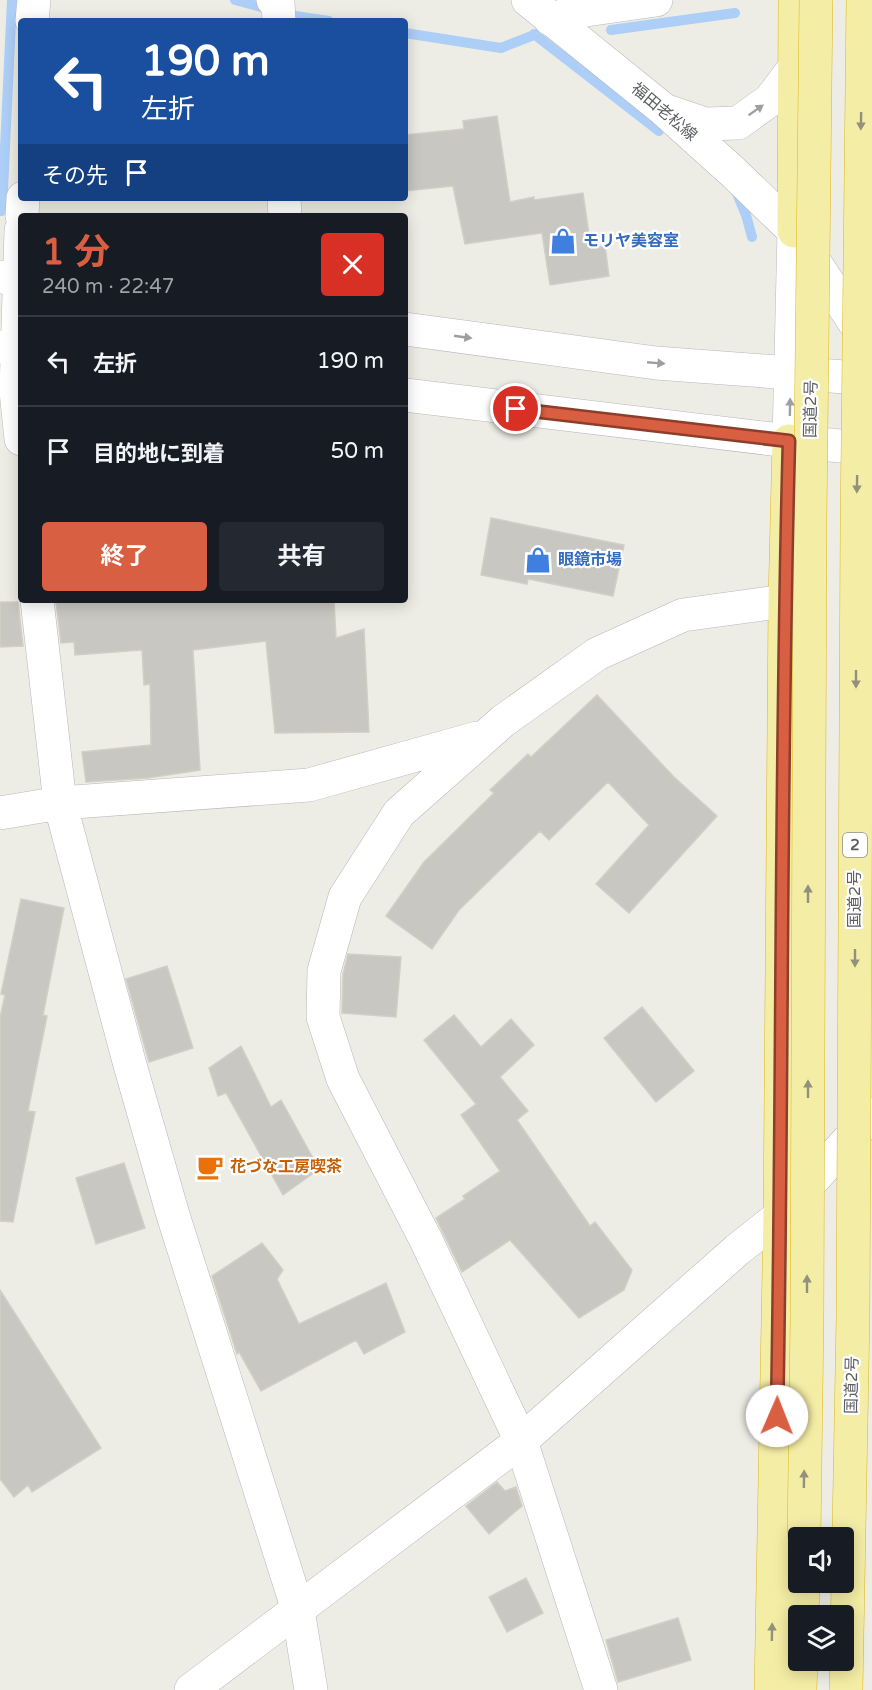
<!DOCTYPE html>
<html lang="ja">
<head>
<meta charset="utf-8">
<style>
  body { margin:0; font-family:"Varela Round","Noto Sans JP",sans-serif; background:#242831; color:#f1f3f6; height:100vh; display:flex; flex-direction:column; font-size:22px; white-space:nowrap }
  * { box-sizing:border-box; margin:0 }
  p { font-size:20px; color:#9ea1a6 }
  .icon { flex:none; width:33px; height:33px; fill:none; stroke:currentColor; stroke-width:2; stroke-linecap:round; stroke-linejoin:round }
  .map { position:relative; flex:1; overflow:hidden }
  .details { position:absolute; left:18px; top:213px; width:390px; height:390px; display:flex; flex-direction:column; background:#171b24; border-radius:6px; box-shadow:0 3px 15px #0003 }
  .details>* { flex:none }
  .guide { position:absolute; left:18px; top:18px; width:390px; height:183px; border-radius:6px; box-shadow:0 3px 15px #0003; background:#1a4fa0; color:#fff; overflow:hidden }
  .controls { position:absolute; left:788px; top:1527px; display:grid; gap:12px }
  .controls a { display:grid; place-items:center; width:66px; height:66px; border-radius:6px; background:#171b24; box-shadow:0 3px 15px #0003; font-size:30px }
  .pin { position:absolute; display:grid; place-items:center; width:51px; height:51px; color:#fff; margin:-26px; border:3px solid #fff; border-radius:50%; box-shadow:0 2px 6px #0007 }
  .me { position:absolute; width:66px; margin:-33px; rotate:1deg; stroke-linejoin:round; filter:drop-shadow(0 0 4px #0008) }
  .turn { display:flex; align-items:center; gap:21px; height:126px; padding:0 24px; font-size:27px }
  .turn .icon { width:78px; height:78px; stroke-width:2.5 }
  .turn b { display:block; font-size:42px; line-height:51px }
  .then { display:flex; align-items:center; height:57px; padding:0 24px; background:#0003; gap:12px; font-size:22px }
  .round { display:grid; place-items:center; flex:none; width:63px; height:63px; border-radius:6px; background:#242831 }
  .headline { display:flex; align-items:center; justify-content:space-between; height:102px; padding:0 24px }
  h1 { font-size:36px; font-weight:700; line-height:45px; color:#d85f42 }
  .primary-button { display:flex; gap:12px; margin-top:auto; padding:12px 24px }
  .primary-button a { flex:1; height:69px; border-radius:6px; background:#d85f42; color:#fff; font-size:24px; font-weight:700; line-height:69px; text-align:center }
  .primary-button a+a { background:#242831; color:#f1f3f6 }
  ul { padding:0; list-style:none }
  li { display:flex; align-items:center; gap:18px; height:90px; padding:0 24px; border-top:2px solid #363941 }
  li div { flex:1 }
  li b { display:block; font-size:22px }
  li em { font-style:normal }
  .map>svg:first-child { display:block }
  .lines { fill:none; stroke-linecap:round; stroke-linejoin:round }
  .stream { stroke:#adcef6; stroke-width:10 }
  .building { fill:#c9c7c2; stroke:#d2cfc4; stroke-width:1.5 }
  .minor-casing { stroke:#b5b7bb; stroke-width:34 }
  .tertiary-casing { stroke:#b5b7bb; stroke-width:34 }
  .secondary-casing { stroke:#b7b8be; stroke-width:34 }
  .trunk-casing { stroke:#dcb617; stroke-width:34 }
  .minor { stroke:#fff; stroke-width:33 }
  .tertiary { stroke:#fff; stroke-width:33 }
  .secondary { stroke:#fff; stroke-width:33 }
  .trunk { stroke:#f4eda5; stroke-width:33 }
  .trunk-bridge-casing { stroke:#dcb617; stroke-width:34; stroke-linecap:butt }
  .trunk-bridge { stroke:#f4eda5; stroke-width:33 }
  .oneway { fill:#9e9fa2 }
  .oneway2 { fill:#92917b }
  .route-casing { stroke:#8c3e2b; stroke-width:15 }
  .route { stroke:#d85f42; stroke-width:10 }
  .labels { text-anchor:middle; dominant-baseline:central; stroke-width:4.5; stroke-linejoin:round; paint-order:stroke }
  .shield { fill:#fff; stroke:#8e8f92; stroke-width:1.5 }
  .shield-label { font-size:15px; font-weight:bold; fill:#5d5f64 }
  .street-label { font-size:16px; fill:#5d5f64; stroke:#fff }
  .shop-label { font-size:16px; font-weight:bold; fill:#366cbe; stroke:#fff; text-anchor:start }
  .food-label { font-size:16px; font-weight:bold; fill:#c56008; stroke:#fff; text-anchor:start }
</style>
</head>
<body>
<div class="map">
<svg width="872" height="1690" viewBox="0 0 872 1690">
  <rect width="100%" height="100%" fill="#eeede5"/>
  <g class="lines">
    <!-- stream -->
    <path class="stream" d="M235,0L295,16L329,21
      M611,30L735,13
      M405,33L501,48L539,33
      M534,34L659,131
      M736,191L746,215L752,237
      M0,211H2L12,0"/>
  </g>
  <!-- building -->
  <path class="building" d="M497,116L510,202L534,197V200L583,193L591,248L605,246L609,276L550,285L542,233L465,244L453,186L405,191V135L464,129L463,121Z
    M491,518L624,545L613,596L528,579L527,584L481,575Z
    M79,600H334L336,638L364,629L369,732L275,733L266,641L193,650L200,770L148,778L86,782L82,752L151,745L150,684L144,685L142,650L75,655L74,642L61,643L56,601Z
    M0,602H18L23,646L0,647Z
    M597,695L674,777L717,816L629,913L596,884L649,825L608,782L549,840L540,831L459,910L432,949L386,916L424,862L494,793L490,790L528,754L531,757Z
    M21,899L64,908L43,1015L47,1016L28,1111L35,1112L13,1222L0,1221V1018L5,995L1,994Z
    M348,954L401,957L396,1017L342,1013L343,974Z
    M167,966L193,1048L149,1062L126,979Z
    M642,1007L694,1071L656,1102L604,1038Z
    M454,1015L481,1047L511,1019L534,1045L500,1077L528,1111L517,1120L590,1226L595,1222L632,1270L624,1290L579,1318L510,1240L462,1272L436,1218L465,1199L463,1196L500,1171L461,1115L476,1104L424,1040Z
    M241,1046L271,1107L281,1100L319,1169L283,1195L226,1093L218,1096L209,1068Z
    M124,1163L145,1228L96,1244L76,1178Z
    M262,1243L283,1270L277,1279L299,1324L386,1283L405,1332L364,1354L356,1340L261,1391L239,1352L237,1354L212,1276Z
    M0,1290L101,1448L32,1492L28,1485L14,1497L0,1479Z
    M497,1482L505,1491L516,1487L522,1506L489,1534L466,1506Z
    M526,1578L543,1613L507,1632L489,1597Z
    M678,1618L691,1660L618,1682L606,1640Z"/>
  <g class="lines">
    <!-- minor casing -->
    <g class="minor-casing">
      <path id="minor" d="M273,0L278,2L279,21
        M550,19L586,10L656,0
        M32,21L34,0
        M284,198L285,216
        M22,216L23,198
        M21,230L16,391L21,439
        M37,600L60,803L130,1065L173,1215L298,1610L311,1690
        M0,813L60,803L309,785L477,738
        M191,1690L521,1441L737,1250L780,1216L872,1114
        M601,1690L521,1441L426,1240L343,1079L323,1017L324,971L345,897L399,813L503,721L597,654L683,615L785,601"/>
    </g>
    <!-- tertiary casing -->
    <g class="tertiary-casing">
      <path id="tertiary" d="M0,277L21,279
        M405,329L656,363L872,379
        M0,347L21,349
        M405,395L789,441"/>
    </g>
    <!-- secondary casing -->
    <g class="secondary-casing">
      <path id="secondary" d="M528,0L663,109L733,172L794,231L868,343
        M670,112L705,124L738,123L770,100L795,67
        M794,231L789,441L872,449"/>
    </g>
    <!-- trunk casing -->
    <g class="trunk-casing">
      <path id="trunk" d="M794,231L795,0
        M802,1616L803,1582
        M771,1690L780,1216L785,601L789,441
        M800,1690L801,1660"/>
    </g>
    <!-- minor -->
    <use href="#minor" class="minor"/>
    <!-- tertiary -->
    <use href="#tertiary" class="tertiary"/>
    <!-- secondary -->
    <use href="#secondary" class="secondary"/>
    <!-- trunk -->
    <use href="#trunk" class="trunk"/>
    <!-- trunk-bridge casing -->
    <g class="trunk-bridge-casing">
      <path id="trunk-bridge" d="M804,1538L807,1320L810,520L816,0
        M846,1690L853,1316L857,526L863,0"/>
    </g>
    <!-- trunk-bridge -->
    <use href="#trunk-bridge" class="trunk-bridge"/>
  </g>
  <!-- one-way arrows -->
  <defs><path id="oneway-solid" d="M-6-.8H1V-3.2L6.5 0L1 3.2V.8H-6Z" transform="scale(1.5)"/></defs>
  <g class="oneway">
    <use href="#oneway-solid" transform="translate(756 110) rotate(-35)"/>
    <use href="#oneway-solid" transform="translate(463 337) rotate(8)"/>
    <use href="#oneway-solid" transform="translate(656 363) rotate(5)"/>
    <use href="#oneway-solid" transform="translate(790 407) rotate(-89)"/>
  </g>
  <g class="oneway2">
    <use href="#oneway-solid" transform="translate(861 121) rotate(91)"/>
    <use href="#oneway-solid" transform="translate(857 484) rotate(91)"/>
    <use href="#oneway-solid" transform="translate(856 679) rotate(90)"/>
    <use href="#oneway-solid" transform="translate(808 894) rotate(-90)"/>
    <use href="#oneway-solid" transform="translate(855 958) rotate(90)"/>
    <use href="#oneway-solid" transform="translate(808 1089) rotate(-90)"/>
    <use href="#oneway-solid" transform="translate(807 1284) rotate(-90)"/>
    <use href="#oneway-solid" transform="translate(804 1479) rotate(-89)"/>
    <use href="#oneway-solid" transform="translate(772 1632) rotate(-89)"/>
  </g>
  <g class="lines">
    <!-- route casing -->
    <g class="route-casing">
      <path id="route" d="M516,409L789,441C780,765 783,1091 777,1416"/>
    </g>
    <!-- route -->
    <use href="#route" class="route"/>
  </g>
  <!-- icons -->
  <defs>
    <g id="shop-bare" transform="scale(2.07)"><path d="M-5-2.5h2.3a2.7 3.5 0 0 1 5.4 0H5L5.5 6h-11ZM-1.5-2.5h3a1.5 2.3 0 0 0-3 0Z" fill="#3f7fe0" stroke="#fff" stroke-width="2.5" paint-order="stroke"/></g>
    <g id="cafe-bare" transform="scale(2.07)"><path d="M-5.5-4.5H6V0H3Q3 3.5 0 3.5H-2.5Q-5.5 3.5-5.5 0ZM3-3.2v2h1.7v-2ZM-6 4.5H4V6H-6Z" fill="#e8710a" stroke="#fff" stroke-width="2.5" paint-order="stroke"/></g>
  </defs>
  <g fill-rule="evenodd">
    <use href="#shop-bare" x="563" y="241"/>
    <use href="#shop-bare" x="538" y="560"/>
    <use href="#cafe-bare" x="210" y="1167"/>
  </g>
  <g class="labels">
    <!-- shield labels -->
    <rect class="shield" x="843" y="833" width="24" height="24" rx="4.5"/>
    <g class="shield-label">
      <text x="855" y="845">2</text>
    </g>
    <!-- street labels -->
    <g class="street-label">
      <text transform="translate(664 112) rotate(40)">福田老松線</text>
      <text transform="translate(811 409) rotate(-89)">国道2号</text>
      <text transform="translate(855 899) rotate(-90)">国道2号</text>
      <text transform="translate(852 1385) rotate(-89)">国道2号</text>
    </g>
    <!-- shop labels -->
    <g class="shop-label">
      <text x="583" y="241">モリヤ美容室</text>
      <text x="558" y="560">眼鏡市場</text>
    </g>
    <!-- food labels -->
    <g class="food-label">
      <text x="230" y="1167">花づな工房喫茶</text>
    </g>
  </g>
</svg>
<div class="controls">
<a><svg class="icon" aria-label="sound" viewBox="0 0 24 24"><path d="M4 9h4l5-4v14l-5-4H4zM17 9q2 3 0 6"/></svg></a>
<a><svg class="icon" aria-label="layers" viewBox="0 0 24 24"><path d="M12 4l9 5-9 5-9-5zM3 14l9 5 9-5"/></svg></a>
</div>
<div class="pin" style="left:516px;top:409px;background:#d93025"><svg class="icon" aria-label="arrive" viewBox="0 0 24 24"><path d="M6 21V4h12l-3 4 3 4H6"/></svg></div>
<svg class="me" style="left:777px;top:1416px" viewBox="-20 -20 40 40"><circle r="19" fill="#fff"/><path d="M0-13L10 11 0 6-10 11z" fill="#d85f42"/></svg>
<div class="guide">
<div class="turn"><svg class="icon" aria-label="left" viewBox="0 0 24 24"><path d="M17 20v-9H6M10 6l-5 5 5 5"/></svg><div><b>190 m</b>左折</div></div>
<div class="then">その先<svg class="icon" aria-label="arrive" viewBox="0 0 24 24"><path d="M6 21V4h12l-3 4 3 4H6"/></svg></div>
</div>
<section class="details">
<div class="headline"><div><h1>1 分</h1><p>240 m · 22:47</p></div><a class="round" style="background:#d93025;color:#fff"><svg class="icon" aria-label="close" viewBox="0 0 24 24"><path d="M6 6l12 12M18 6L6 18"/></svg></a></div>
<ul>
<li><svg class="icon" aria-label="left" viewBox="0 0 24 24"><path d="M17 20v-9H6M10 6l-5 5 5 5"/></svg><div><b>左折</b></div><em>190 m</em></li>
<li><svg class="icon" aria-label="arrive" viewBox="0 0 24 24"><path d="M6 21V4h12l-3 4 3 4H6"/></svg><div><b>目的地に到着</b></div><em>50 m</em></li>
</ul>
<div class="primary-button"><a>終了</a><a>共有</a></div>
</section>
</div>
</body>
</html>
